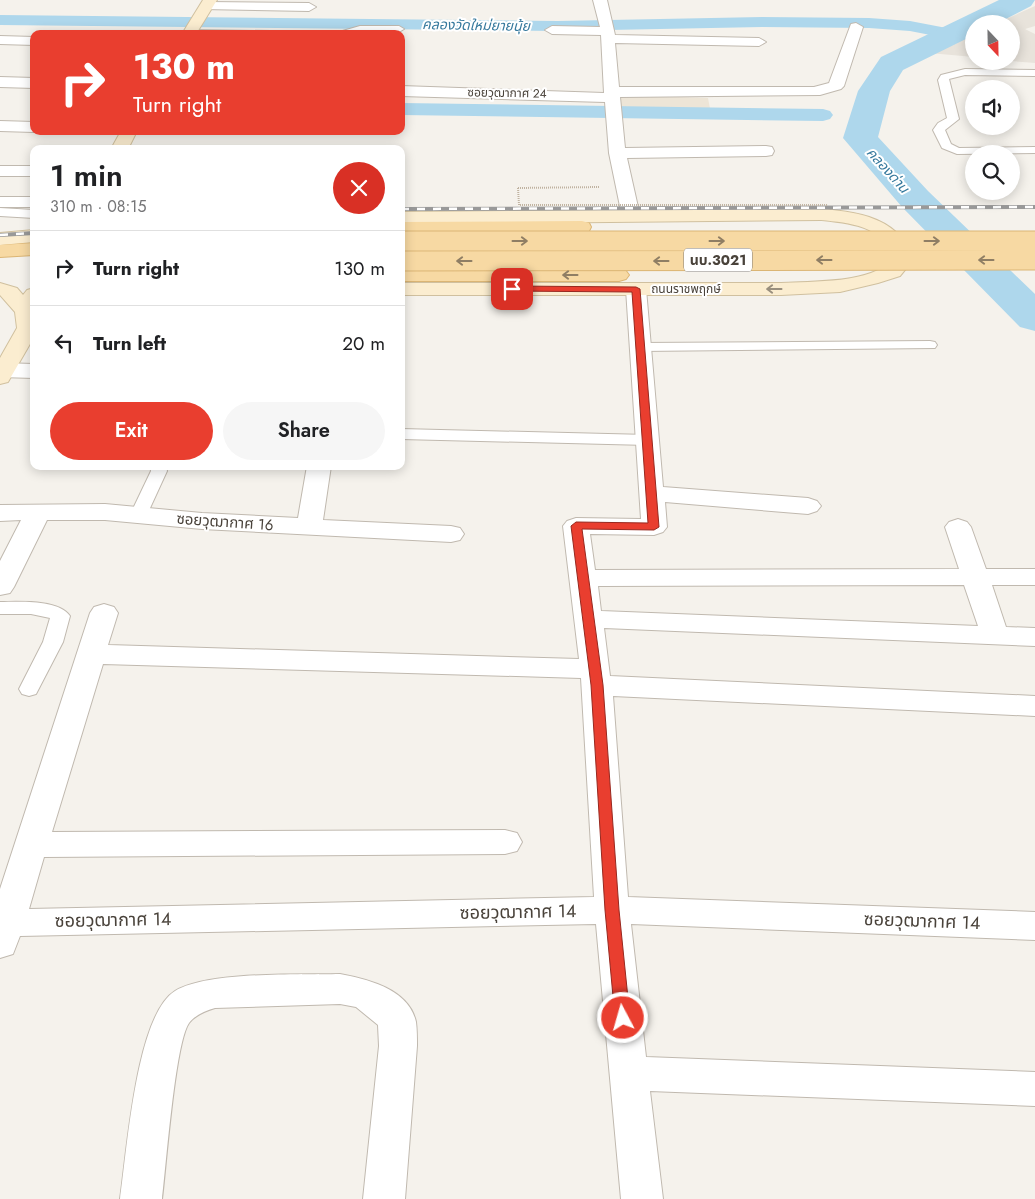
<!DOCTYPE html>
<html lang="en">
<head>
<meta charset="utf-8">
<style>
  body { margin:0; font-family:Jost,"Noto Sans Thai",sans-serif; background:#f6f6f6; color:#202124; height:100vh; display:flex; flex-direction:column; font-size:19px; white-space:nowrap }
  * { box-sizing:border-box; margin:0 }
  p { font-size:16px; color:#757577 }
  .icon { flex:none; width:28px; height:28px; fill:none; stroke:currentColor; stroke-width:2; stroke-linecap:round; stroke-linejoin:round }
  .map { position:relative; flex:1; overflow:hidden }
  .side { position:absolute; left:30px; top:145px; width:375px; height:325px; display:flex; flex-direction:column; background:#fff; border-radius:10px; box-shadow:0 2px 12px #0003 }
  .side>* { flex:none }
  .banner { position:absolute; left:30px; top:30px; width:375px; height:105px; border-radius:10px; box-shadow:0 2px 12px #0003; background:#e93e2f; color:#fff; overflow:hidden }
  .needle { width:32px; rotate:158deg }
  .tools { position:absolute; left:965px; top:15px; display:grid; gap:10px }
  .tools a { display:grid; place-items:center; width:55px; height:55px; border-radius:50%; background:#fff; box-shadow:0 2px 12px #0003; font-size:25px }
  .pin { position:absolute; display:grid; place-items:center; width:42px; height:42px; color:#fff; margin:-21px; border-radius:10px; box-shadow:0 2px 8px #0006 }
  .me { position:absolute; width:55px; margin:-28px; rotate:354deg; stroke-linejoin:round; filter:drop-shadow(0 0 4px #0008) }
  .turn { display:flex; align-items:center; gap:18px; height:105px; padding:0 20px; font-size:22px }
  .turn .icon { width:65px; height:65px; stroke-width:2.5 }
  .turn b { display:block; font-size:35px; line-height:42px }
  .round { display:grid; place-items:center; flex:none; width:52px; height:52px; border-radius:26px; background:#f6f6f6 }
  .summary { display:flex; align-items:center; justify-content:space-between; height:85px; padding:0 20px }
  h1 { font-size:30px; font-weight:600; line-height:38px }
  .action { display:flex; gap:10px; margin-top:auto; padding:10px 20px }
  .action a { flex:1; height:58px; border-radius:30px; background:#e93e2f; color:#fff; font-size:20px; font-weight:600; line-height:58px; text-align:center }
  .action a+a { background:#f6f6f6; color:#202124 }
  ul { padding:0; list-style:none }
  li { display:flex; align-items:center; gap:15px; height:75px; padding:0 20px; border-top:1px solid #e0e0e0 }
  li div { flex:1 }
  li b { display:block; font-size:19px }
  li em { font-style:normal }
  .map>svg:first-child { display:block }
  .residential { fill:#e8e3db }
  .education { fill:#ede5d7 }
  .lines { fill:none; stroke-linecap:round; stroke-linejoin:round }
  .canal { fill:#aed7ec; fill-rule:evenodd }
  .river { fill:#aed7ec; fill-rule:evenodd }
  .lane-casing { stroke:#c0b9af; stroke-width:2 }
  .street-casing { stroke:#c0b9af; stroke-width:2 }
  .secondary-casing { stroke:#d0c09f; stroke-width:2 }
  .primary-casing { stroke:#dbb574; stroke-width:2 }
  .path { stroke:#c0b3a1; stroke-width:2; stroke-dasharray:1 1; stroke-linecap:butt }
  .lane { fill:#fff; fill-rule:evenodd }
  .street { fill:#fff; fill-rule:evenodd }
  .secondary { fill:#fbedd0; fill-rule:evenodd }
  .primary { fill:#f7d9a3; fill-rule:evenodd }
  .rail-casing { stroke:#999; stroke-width:4 }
  .rail { stroke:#fff; stroke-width:2.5; stroke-dasharray:8; stroke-linecap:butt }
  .primary-bridge-casing { stroke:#dbb574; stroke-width:21; stroke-linecap:butt }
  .path-bridge { stroke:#c0b3a1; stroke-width:2; stroke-dasharray:1 1; stroke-linecap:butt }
  .primary-bridge { stroke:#f7d9a3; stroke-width:19 }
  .oneway { stroke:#8f7e64 }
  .oneway2 { stroke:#998f7e }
  .route { fill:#e93e2f; stroke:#97281f }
  .labels { text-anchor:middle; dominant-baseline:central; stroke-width:4; stroke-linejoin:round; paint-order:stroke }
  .far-street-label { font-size:12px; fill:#49423a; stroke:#fff }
  .far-water-label { font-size:14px; font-style:italic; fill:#36799d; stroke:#fff }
  .shield { fill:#fff; stroke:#807b75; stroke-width:1 }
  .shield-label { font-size:14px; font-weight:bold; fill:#49423a }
  .street-label { font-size:15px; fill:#49423a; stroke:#fff }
  .near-street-label { font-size:18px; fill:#49423a; stroke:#fff }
</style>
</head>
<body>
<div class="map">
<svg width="1035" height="1199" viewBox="0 0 1035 1199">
  <rect width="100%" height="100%" fill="#f5f2ec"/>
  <!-- residential -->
  <path class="residential" d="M1035,6V26L1025,29L1035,34V63L1011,61V24H995Z
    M974,33V57L929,53Z"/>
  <!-- education -->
  <path class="education" d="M616,95L708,98L711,114L616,112Z"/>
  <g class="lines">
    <!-- canal -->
    <path class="canal" d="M0,15L558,21L762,17L869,18L910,21L957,30L960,34L957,38L951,39L910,31L869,28L762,27L558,31L0,25Z
      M401,103L823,109L830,111L833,115L830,119L823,121L401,115Z"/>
    <!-- river -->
    <path class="river" d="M999,0H1035L1031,6L996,24H974V35L903,70L890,91L878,137L928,191L1035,294V331L1020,327L902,207L843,138L858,91L881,57Z"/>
    <!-- lane casing -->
    <g class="lane-casing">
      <path id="lane" d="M360,26H399L404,29L399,32L184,33L189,30L339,32Z
        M965,69L1035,70V76L965,75L949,79L959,119L945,130L951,144L959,148L1035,147V153L957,154L942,148L933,130L938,123L947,118L938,80L941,75Z
        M0,208L34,210V218L0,216Z
        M930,341L935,342L937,345L935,348L640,351L633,347L640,343Z
        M401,429L648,435L656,440L648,445L401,439Z
        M150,466H166L167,471L145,519H133L130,515L151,471Z
        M0,602C19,602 58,599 70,616L63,642L36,694L29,696L22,694L19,689L43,642L50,618L31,614H0Z"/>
    </g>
    <!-- street casing -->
    <g class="street-casing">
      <path id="street" d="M593,0H607L615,35L759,38L766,42L759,46L615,43L619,87H814L829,83L851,24L856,23L863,27L844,86L841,89L820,95L620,97L625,148L766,146L772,147L774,151L772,155L766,156L627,158L640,216L638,220H624L622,216L609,153L605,102L401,96V86L604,93L601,35L552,34L545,30L552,26L600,27Z
        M207,2L309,3L316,7L309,11L202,9L200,6L202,3Z
        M0,36L34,37V45L0,44Z
        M0,77L34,78V88L0,87Z
        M0,121L34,122V131H37L34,132L0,131Z
        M0,166H34V176H0Z
        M0,197H34V207H0Z
        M636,283L643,285L646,289L663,487L808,498L817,501L821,506L817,511L808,514L665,502L667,527L663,532L654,535L590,534L595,570L959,569L945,527L949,522L958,519L967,522L971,527L986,569H1035V585H992L1006,627L1035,628V646L604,628L610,676L1035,696V716L613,696L628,897L1035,912V940L631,924L646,1057L1035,1072V1106L650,1091L663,1199H621L596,924L20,936L13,954L0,958V889L90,613L94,607L104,604L114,607L118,613L108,645L579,659L563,526L567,521L576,518L641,519L626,289L629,285ZM964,585L978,626L601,611L598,586ZM103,664L581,678L594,897L29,909L44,857L505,854L517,851L522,842L517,833L505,830L52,832Z
        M0,363L34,364V378L0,377Z
        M307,466H331L323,520L451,526L460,528L464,534L460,540L451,542L202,529L105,520H47L14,587L10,593L0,595V561L21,520L0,521V505L105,504L202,513L298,518Z
        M340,974C367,979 409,989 416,1022C417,1030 417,1038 417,1046L405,1199H363L379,1046L378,1025L356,1007L340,1004L215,1008C205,1011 195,1015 189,1023C175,1043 166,1168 162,1199H120C127,1152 136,1015 175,991C208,971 300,975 340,974Z"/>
    </g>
    <!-- secondary casing -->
    <g class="secondary-casing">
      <path id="secondary" d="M203,0H217L196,34H182Z
        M121,131H137L128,149H111Z
        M800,208C842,210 899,211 913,260L900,276L878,283L840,292L781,295H401V283H781C812,281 872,284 893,259C884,226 851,223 821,220L401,224V212Z
        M34,230V242L0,245V233Z
        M0,283L17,288L23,295L27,290L34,288V337L8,382L0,384V358L17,328L15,312L0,295Z"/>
    </g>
    <!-- primary casing -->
    <g class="primary-casing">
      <path id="primary" d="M582,221L589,223L591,227L589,231L401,234V222Z
        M34,243V255L0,257V245Z
        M401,269H619L626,271L629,275L626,279L619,281H401Z"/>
    </g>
    <!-- path -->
    <path class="path" d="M518,188L600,187"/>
    <!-- lane -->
    <use href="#lane" class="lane"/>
    <!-- street -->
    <use href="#street" class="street"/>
    <!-- secondary -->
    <use href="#secondary" class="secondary"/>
    <!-- primary -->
    <use href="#primary" class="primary"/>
    <!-- rail casing -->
    <g class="rail-casing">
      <path id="rail" d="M401,209L1035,207
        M0,235L34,233"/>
    </g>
    <!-- rail -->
    <use href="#rail" class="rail"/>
    <!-- primary-bridge casing -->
    <g class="primary-bridge-casing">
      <path id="primary-bridge" d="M401,241H1035
        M401,261L1035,260"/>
    </g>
    <!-- path-bridge -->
    <path class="path-bridge" d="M518,188L519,205H828"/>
    <!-- primary-bridge -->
    <use href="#primary-bridge" class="primary-bridge"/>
  </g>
  <!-- one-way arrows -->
  <defs><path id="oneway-shaft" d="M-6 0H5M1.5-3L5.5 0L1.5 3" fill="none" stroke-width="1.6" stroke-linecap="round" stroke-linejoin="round" transform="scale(1.25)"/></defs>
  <g class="oneway">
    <use href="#oneway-shaft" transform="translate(520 241)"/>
    <use href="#oneway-shaft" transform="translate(717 241)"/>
    <use href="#oneway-shaft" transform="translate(932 241)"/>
    <use href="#oneway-shaft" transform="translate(824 260) rotate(180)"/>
    <use href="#oneway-shaft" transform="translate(986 260) rotate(180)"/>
    <use href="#oneway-shaft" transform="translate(464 261) rotate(180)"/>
    <use href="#oneway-shaft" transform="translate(661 261) rotate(180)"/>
    <use href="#oneway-shaft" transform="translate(570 275) rotate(180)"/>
  </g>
  <use class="oneway2" href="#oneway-shaft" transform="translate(774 289) rotate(180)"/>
  <!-- route -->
  <path class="route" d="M512,286L636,287L640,289L659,527L654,530L582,529L603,685L619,910L630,1018L628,1023L623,1025L617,1023L615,1018L605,910L591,685L571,526L576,522L648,523L632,292L509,291L508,289Z"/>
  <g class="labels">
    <!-- far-street labels -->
    <g class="far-street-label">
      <text transform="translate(507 93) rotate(1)">ซอยวุฒากาศ 24</text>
      <text x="686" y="289">ถนนราชพฤกษ์</text>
    </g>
    <!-- far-water labels -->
    <g class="far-water-label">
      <text transform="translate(476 25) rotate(1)">คลองวัดใหม่ยายนุ้ย</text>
      <text transform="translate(888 170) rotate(48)">คลองด่าน</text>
    </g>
    <!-- shield labels -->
    <rect class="shield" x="684" y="248.5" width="68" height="23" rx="4"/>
    <g class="shield-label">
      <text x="718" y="260">นบ.3021</text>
    </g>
    <!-- street labels -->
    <g class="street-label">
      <text transform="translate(225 522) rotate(4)">ซอยวุฒากาศ 16</text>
    </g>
    <!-- near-street labels -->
    <g class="near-street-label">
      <text transform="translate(518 912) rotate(-1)">ซอยวุฒากาศ 14</text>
      <text transform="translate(113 920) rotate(-1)">ซอยวุฒากาศ 14</text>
      <text transform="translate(922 921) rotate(2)">ซอยวุฒากาศ 14</text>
    </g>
  </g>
</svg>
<div class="tools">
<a><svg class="needle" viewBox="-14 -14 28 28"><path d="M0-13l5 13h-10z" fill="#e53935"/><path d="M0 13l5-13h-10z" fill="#757577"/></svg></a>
<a><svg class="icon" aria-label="sound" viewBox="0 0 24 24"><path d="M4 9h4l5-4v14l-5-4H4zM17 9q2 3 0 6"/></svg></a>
<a><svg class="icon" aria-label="search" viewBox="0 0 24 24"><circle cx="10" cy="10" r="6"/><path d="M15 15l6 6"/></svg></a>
</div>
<div class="pin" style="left:512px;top:289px;background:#d93025"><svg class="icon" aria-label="arrive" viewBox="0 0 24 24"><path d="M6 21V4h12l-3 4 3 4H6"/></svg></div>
<svg class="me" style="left:623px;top:1018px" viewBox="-20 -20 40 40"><circle r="17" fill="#e93e2f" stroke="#fff" stroke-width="3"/><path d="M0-11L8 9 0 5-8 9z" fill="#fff"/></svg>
<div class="banner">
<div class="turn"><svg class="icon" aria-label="right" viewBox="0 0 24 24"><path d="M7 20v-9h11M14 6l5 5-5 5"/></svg><div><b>130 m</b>Turn right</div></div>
</div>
<section class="side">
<div class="summary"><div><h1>1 min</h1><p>310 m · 08:15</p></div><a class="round" style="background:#d93025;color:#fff"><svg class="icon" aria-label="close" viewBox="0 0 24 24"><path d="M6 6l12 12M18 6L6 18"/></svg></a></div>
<ul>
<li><svg class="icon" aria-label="right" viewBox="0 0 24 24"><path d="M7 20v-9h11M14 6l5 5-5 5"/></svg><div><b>Turn right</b></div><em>130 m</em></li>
<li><svg class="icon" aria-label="left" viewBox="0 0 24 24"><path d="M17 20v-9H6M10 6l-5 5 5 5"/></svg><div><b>Turn left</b></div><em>20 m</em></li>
</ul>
<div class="action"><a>Exit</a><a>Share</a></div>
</section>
</div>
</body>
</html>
